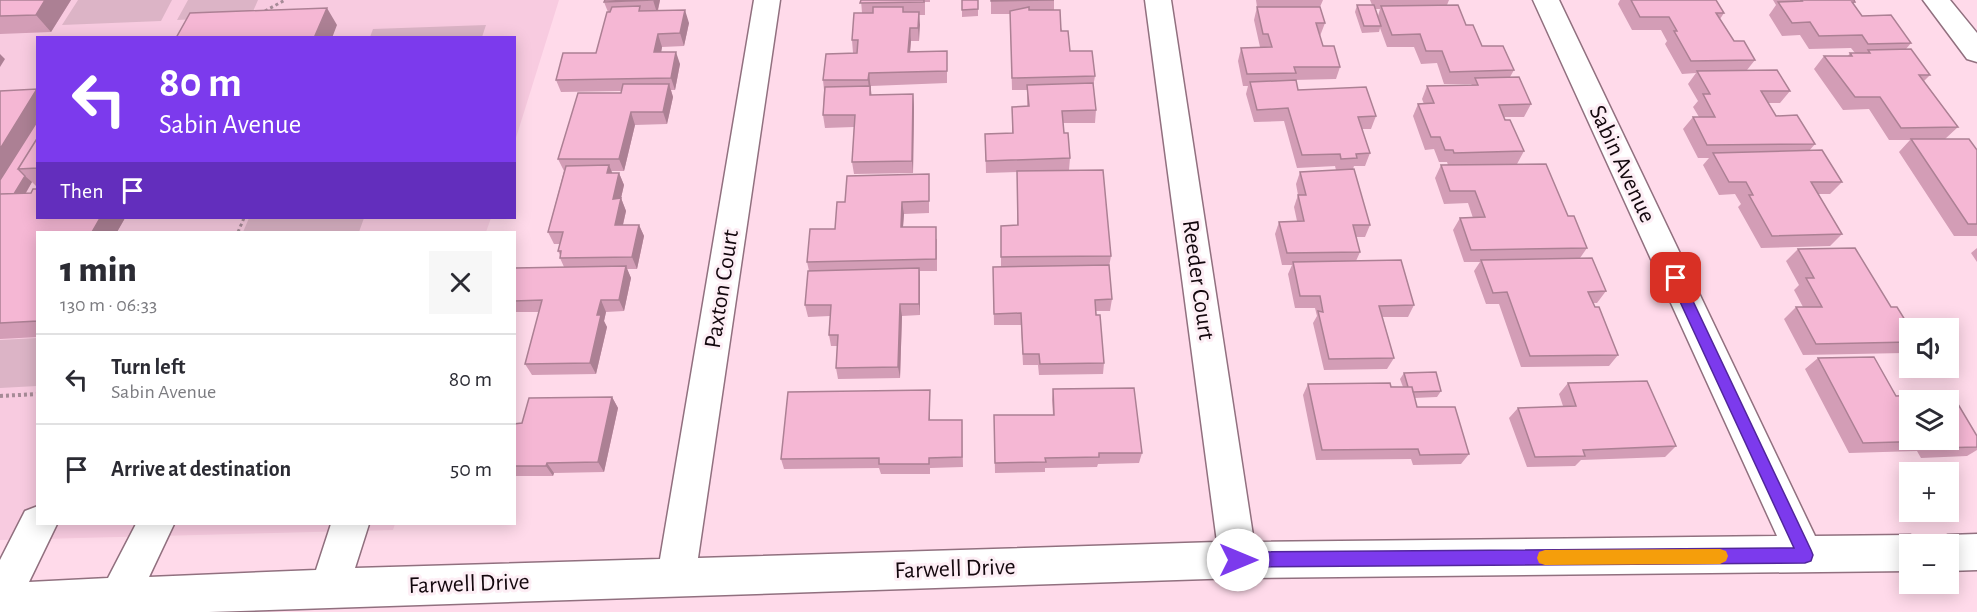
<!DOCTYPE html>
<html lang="en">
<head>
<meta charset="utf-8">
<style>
  body { margin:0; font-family:"Alegreya Sans",sans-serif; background:#f7f7f7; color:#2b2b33; height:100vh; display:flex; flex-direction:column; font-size:22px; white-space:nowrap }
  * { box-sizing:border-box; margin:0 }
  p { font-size:20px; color:#7c7c81 }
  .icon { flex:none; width:33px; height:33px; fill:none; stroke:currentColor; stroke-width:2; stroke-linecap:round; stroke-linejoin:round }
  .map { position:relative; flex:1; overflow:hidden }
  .details { position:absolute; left:36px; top:231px; width:480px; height:294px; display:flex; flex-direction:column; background:#fff; border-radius:0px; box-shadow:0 3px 15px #0003 }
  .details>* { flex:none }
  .hud { position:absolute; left:36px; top:36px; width:480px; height:183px; border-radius:0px; box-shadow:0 3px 15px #0003; background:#7c3aed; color:#fff; overflow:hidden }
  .controls { position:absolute; left:1899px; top:318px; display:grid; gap:12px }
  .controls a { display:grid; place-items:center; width:60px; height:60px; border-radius:0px; background:#fff; box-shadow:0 3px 15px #0003; font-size:30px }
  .pin { position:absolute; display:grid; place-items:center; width:51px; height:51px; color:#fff; margin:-26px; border-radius:12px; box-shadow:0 3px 9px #0006 }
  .me { position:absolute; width:66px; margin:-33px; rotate:90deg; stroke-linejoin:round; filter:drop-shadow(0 0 4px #0008) }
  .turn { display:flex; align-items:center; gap:21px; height:126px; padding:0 24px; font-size:27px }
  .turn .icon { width:78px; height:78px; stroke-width:2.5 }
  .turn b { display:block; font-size:42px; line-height:51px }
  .then { display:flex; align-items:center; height:57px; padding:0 24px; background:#0003; gap:12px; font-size:22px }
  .round { display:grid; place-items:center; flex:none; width:63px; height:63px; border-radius:0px; background:#f7f7f7 }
  .headline { display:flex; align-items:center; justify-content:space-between; height:102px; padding:0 24px }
  h1 { font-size:36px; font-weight:800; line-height:45px }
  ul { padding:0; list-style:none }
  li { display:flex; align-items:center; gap:18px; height:90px; padding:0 24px; border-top:2px solid #e1e1e2 }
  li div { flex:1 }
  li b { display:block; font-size:22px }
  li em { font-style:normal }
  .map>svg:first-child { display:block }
  .built { fill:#f8cbe0 }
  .green { fill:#dcb4c6 }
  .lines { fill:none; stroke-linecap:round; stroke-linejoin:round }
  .minor-casing { stroke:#91707f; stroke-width:3 }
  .path-far1 { stroke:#a68b97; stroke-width:3; stroke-dasharray:3 3; stroke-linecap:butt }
  .path { stroke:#a68b97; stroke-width:4; stroke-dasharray:3 3; stroke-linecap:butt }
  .minor { fill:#fff; fill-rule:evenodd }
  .wall { fill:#d39db6; fill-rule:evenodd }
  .shaded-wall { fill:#ac8094 }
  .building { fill:#f5b7d4; stroke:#ac8094; stroke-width:1.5; fill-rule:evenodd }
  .route { fill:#7c3aed; stroke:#51269a; stroke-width:1.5 }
  .slow { fill:#f59e0b }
  .labels { text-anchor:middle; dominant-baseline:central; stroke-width:6; stroke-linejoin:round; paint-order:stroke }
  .street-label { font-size:24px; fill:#13070d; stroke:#fdeef5 }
</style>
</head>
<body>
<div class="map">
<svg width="1977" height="612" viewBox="0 0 1977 612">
  <rect width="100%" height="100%" fill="#ffdaea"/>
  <!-- built -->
  <path class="built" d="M0,0H559L515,141L514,38H38V218H491L486,232H38V524H395L393,530L0,540Z"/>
  <!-- green -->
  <path class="green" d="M78,0H172L161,21L62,25Z
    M188,0H258L251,16L177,20Z
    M486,25L482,37H370L373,29Z
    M249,218H364L359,232H243Z
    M37,338V386L0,388V340Z"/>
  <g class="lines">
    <!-- minor casing -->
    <g class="minor-casing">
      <path id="minor" d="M754,0H780L698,558L1217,542L1145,0H1171L1254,542L1777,536L1533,0H1559L1815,536L1910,535L1923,540L1925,544H1910V571L1238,578L209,612H0V560L25,511L38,506V524H57L29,582L108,578L136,524H174L149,577L316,570L331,524H369L355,568L660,559Z
        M1923,0H1950L1977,33V62L1967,59Z
        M1977,534V570L1948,571V544H1933L1935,540L1948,535Z"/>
    </g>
    <!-- path-far1 -->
    <path class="path-far1" d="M265,11L285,0
      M238,232L244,218"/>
    <!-- path -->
    <path class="path" d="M0,396L38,394"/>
    <!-- minor -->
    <use href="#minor" class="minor"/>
  </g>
  <!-- wall -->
  <path class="wall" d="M0,0H71L51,32L0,34Z
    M660,0L658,11L689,23L684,46L662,47L661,52L680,64L675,90H671L673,97L667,124L635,125L624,171H611L612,173H619L624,185L621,198L626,211L623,225H639L644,236L637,269H627L631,278L624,311L606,312L604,321L607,327L596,374L532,375L525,364L539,312H514V270L564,267L560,258V255L558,251L560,244H554L548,232L564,171L558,159L621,93V91L561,92L556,80L596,53L608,12L604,2Z
    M861,0H930V2H925V15H919V41H911L910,51H947V83L871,86V95L913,94L914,107L913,173L854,174L852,162L854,127L825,128L823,115L824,90L823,80L853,53L852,40L862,13Z
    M962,0H978V16L962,17Z
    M991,0H1054V10L1070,51L1095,76L1093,87L1096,110L1095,123H1063L1064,133L1070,158L1069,170L1111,256L1109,267L1112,299L1110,311H1096L1104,363L1103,374L1039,375L1038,365H1023L1021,325H994L993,267H1001V226L1017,225V172L986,173L985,134L1012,133V107H1027V90H1012L1010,14H991Z
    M1256,0H1323L1320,7L1325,23L1320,36L1323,46L1340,67L1336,79L1293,80L1298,90L1376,116L1371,129H1362L1370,153L1365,166H1354L1353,169L1370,225L1365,237H1356L1360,252L1356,261L1414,305L1408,317H1382L1394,358L1387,369L1324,370L1313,323L1317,316L1315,308H1295L1288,274L1292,265H1282L1275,234L1279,222L1297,221L1294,207L1298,195L1296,184L1300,172L1336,170L1335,166L1297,168L1284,121L1254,122L1246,94L1248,86H1243L1238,61L1241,48L1260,47L1254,20L1257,7Z
    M1370,0H1449L1447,5L1466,25L1482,46L1514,70L1510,77L1531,104L1524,117H1504L1524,151L1517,164L1476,165L1568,216L1587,248L1580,258L1606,291L1597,303H1593L1618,355L1609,366L1521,367L1499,304H1486L1474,271L1480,262H1464L1453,230L1460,218H1473L1468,203L1444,204L1435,178L1441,165H1448L1447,162H1439L1434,149L1425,150L1413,116L1418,104H1424L1422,99L1427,86L1471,85L1472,84H1444L1437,63L1421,64L1414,47H1387L1380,28L1379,32L1362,33L1355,12L1357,5H1372ZM1375,9H1380L1378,16Z
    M1620,0H1716L1724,13L1720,19L1734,41L1755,60L1747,70L1790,91L1780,103H1768L1776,116L1815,144L1809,151L1842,182L1830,194H1818L1842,234L1830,246L1761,248L1738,207L1741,204L1735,194L1719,195L1703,165L1709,158H1698L1683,129L1693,117H1699L1693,107L1698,101L1688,84L1696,73L1682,74L1665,44L1667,41L1661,30H1632L1618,4Z
    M1773,0H1854L1855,2L1853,4L1862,16L1911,43L1906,49L1930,75L1924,81L1958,127L1945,139L1977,150V236H1954L1899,152L1910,140H1889L1869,109L1843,110L1814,69L1824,56H1848L1850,53H1855L1851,48L1809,49L1800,35L1782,36L1769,15L1776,5Z
    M37,89L38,185L36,186L32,182L26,193L125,218L117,232H38V337L0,339V91Z
    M929,186V213L904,214L903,227L937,239V271H920V315L902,316L900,378L838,379L836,368L837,346H831L829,335L830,316L808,317L805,305L809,271L807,262L835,229L845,202Z
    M1977,248V262L1971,253Z
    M1798,249L1891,307L1910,328V349L1904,353L1803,355L1784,319L1796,307H1803L1794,290L1799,285L1786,261Z
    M1818,358L1977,436V450L1967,456L1921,458L1917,451L1849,453L1805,369Z
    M1404,373L1441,391L1437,397L1414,398L1417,407L1469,454L1461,464L1413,465L1411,459L1316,460L1303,395L1308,384L1403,387L1400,379Z
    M1568,383L1676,446L1665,457L1581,460L1575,466L1527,467L1509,418L1518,408L1563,406L1559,394Z
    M1053,389L1142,453L1139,463L1098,464L1097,467L1045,468V472L995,473L994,415H1053L1052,400Z
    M612,397L618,408L604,472L554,473L553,476H514V424L522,423Z
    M930,401V420H962L963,467L930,468V474H881L879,468L784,469L781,459Z"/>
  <!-- shaded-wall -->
  <path class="shaded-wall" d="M45,0H71L51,32L36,15Z
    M653,0H660L657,13Z
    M327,8L337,25L332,38H314Z
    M685,10L689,23L684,46L680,33Z
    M919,12L920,25L919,41L918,28Z
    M910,28L911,41L909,64L908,52Z
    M658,34L662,47L659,65L654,52Z
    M676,52L680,64L675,90L671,78Z
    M0,54L5,59L0,67Z
    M869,73L872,99L871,108L868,80Z
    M669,84L673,97L667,124L663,112Z
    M37,89L38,132L0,182V149Z
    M913,94L914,107L913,173L912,161Z
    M631,112L635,125L624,171L619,159Z
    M609,165L614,177L607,173Z
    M619,173L624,185L618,211L613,199Z
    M25,176L32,182L15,211L8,204Z
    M621,198L626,211L620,237L615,225Z
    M902,202L904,214L902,239L901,227Z
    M100,218H125L117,232H92Z
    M639,225L644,236L637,269L632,257Z
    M626,266L631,278L624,311L619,300Z
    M919,268L920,280V315L919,304Z
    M601,300L606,312L604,321L607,327L596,374L590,363L597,315Z
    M900,304L902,316L900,378L898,367Z
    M930,390V430L929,420Z
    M612,397L618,408L604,472L598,462Z
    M547,463L554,473L553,476L546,466Z"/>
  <!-- building -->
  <path class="building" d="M0,0H45L36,15L0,16Z
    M605,0H653L604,2Z
    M861,0H924V2L860,3Z
    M962,0H978V9L962,10Z
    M991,0H1054L991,1Z
    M1631,0H1716L1724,13H1716L1734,41H1744L1755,60L1691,61L1674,31H1677L1669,17H1640Z
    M1801,0H1854L1855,2H1852L1862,16L1891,15L1911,43L1868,44L1862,35L1819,36L1810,22L1792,23L1778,2L1802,1Z
    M1357,5H1374L1381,26H1364Z
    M1458,5L1466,25H1473L1482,46H1503L1514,70L1450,72L1442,51H1426L1420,34L1392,35L1381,6Z
    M640,6L639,11L685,10L680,33L658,34L654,52H676L671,78L556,80L563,53H596L607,12H610L612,7Z
    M873,7H903V12H919L918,28H910L908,52L947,51V71L869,73L868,80H823L826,54L857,53L858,40H852L854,13H873Z
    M1029,7V10H1060L1061,31H1068L1070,51H1092L1095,76L1012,78L1010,11Z
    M1257,7H1320L1325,23H1316L1323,46H1334L1340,67H1294L1296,73L1247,74L1241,48L1272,47L1268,34H1263Z
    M327,8L314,38H176L190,13Z
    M1911,49L1930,75H1919L1958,127L1901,128L1880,97H1855L1824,56H1852L1850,53H1870L1868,50Z
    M1777,70L1790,91H1761L1776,116L1797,115L1815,144L1707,145L1693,117H1715L1703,94H1710L1697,71Z
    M1519,77L1531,104L1499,105L1505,120H1510L1524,151L1454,153L1453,150H1445L1440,137H1431L1418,104L1434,103L1427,86L1478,85L1475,78Z
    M1296,80L1298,90L1366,87L1376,116L1358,117L1370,153L1356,154L1357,158L1341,159L1340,154L1302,155L1288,108L1257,110L1250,82Z
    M1093,83L1096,110L1062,111L1064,133H1068L1070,158L986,161L985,134L1013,133L1012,107L1029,106L1027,85Z
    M623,84H669L663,112H631L619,159H558L578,93H621Z
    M870,86V95L913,94L912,161L852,162L855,115H823L825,87Z
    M37,89L0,149V91Z
    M38,120V137L18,169L25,176L14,194H0V180Z
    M38,137V168L18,169Z
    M1911,139H1969L1977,150V224H1968Z
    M1822,150L1842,182H1811L1842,234L1772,236L1749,195H1753L1746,182H1729L1713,153Z
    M1546,164L1568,216H1574L1587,248L1471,250L1460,218L1485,217L1475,191H1450L1441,165Z
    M609,165L607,173H619L613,199L621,198L615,225H639L632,257L560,258L561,251H558L563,232H548L566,166Z
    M1354,169L1370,225H1353L1360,252L1287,253L1279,222L1304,221L1298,195H1306L1300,172Z
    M1103,170L1111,256L1001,257V226L1018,225L1017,171Z
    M929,174V201L902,202L901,227H936V259L807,262L810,229H835L837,202H845L847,176Z
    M33,189H38V218H100L92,232H38V321L0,323V194L31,193Z
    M1855,248L1891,307H1897L1910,328V342L1816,344L1796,307H1822L1806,278H1814L1798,249Z
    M1592,258L1606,291L1588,292L1595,307H1599L1618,355L1530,356L1507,292L1493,293L1481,260Z
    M1401,260L1414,305L1379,306L1394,358L1329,359L1318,311L1323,312L1320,296H1300L1293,262Z
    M1109,265L1112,299L1095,300L1096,315H1100L1104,363L1040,364L1039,354H1023L1021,313L994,314L993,267Z
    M626,266L619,300H601L597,315H601L590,363L525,364L542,300L514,301L515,268Z
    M919,268V304H900L898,367L836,368L838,335H829L831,305H805L808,271Z
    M1874,357L1896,396L1952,394L1977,436V447L1936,448L1933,441L1863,443L1818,358ZM1910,400H1948V440H1910Z
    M1436,372L1441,391L1413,392L1412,387H1408L1404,373Z
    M1647,381L1676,446L1583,450L1585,456L1535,457L1518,408L1576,406L1568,383Z
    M1390,383L1391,387H1412L1417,407H1455L1469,454L1420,455L1418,449L1322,450L1308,384Z
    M1134,388L1142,453H1099V457L1045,458L1046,462L995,463L994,415H1054L1053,389Z
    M930,390L929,420H962V457L929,458V464H879V458L781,459L788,392Z
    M612,397L598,462L547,463L546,466H514V424L522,423L529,398Z"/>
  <!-- route -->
  <path class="route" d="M1676,272L1682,278L1811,550L1813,555L1811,561L1805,563L1238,567L1232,565L1230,560L1232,555L1238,552L1794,548L1669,278Z"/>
  <!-- slow -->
  <path class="slow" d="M1720,549L1726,551L1728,556L1726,561L1720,564L1545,565L1539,563L1537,558L1539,552L1545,550Z"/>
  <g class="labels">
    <!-- street labels -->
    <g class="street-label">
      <text transform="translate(1622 164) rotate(65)">Sabin Avenue</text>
      <text transform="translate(1198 280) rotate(82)">Reeder Court</text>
      <text transform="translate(722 289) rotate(-81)">Paxton Court</text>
      <text transform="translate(955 569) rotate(-2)">Farwell Drive</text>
      <text transform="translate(469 584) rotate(-2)">Farwell Drive</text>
    </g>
  </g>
</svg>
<div class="controls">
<a><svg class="icon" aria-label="sound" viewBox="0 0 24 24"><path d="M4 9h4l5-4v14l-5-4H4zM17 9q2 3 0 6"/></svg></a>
<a><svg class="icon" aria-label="layers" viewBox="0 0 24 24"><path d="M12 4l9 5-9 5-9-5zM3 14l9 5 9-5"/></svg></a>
<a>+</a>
<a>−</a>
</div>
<div class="pin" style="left:1676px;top:278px;background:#d93025"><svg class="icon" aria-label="arrive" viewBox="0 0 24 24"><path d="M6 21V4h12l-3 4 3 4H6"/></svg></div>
<svg class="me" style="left:1238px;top:560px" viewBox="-20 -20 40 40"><circle r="19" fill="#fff"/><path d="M0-13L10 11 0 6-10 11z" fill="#7c3aed"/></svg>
<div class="hud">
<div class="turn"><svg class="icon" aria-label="left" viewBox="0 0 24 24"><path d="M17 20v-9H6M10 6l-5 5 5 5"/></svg><div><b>80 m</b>Sabin Avenue</div></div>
<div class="then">Then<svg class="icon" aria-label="arrive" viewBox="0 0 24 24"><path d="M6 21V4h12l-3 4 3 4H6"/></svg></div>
</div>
<section class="details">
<div class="headline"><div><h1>1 min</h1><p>130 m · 06:33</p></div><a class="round"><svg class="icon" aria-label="close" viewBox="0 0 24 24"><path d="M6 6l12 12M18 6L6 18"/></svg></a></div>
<ul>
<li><svg class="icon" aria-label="left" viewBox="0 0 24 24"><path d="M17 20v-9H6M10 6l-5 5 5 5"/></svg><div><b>Turn left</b><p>Sabin Avenue</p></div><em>80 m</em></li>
<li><svg class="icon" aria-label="arrive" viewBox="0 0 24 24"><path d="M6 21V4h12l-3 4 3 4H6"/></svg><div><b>Arrive at destination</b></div><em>50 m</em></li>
</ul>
</section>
</div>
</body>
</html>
